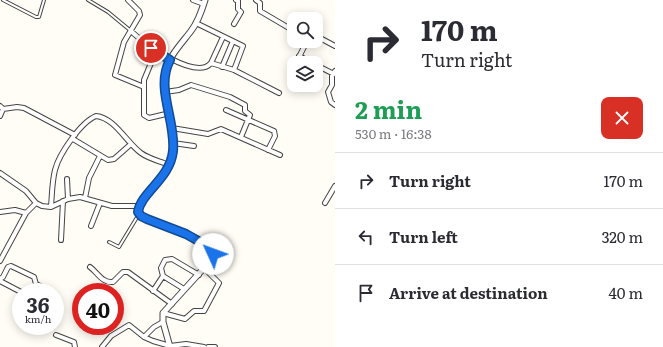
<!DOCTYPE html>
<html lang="en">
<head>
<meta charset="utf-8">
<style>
  body { margin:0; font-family:Literata,serif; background:#f7f7f7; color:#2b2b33; height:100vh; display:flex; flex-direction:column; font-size:15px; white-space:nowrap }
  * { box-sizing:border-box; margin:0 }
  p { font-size:13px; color:#7c7c81 }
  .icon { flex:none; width:22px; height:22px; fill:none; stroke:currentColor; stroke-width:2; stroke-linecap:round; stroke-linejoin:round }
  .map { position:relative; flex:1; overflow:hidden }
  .panel { display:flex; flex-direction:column; background:#fff; width:328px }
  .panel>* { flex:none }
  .banner { background:#fff; color:#2b2b33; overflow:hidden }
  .fabs { position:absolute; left:287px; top:12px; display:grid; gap:8px }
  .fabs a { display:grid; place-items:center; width:36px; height:36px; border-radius:8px; background:#fff; box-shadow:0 2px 10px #0003; font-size:20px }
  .speed { position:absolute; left:12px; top:283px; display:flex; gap:8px; font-size:20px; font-weight:700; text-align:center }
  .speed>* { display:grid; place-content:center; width:52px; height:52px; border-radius:50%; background:#fff; box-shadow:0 2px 10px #0003; line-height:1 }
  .speed small { font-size:10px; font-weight:400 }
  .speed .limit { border:6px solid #d22; background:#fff; color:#111 }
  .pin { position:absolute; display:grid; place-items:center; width:34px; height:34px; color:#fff; margin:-17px; border:2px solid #fff; border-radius:50%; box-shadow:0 1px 4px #0007 }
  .me { position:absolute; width:44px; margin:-22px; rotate:313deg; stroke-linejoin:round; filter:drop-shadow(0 0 3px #0008) }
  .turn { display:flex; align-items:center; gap:14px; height:84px; padding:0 20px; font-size:18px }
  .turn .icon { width:52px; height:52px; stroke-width:2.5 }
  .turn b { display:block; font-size:28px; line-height:34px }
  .round { display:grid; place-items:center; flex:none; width:42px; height:42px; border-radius:8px; background:#f7f7f7 }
  .summary { display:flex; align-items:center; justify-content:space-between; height:68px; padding:0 20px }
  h1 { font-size:24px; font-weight:700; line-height:30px; color:#1e9e55 }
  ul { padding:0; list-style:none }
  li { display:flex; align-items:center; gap:12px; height:56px; padding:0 20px; border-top:1px solid #e1e1e2 }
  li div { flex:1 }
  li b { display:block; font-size:15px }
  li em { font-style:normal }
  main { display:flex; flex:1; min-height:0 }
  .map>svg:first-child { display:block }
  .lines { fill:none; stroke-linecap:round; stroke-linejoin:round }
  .service-casing { stroke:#444; stroke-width:4 }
  .minor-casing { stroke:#444; stroke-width:6 }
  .tertiary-casing { stroke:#444; stroke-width:7 }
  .service { stroke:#fff; stroke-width:2 }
  .minor { stroke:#fff; stroke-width:4 }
  .tertiary { stroke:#fff; stroke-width:5 }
  .route-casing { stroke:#114b97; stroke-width:10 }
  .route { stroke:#1a73e8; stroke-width:7 }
</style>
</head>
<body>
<main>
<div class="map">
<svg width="335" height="347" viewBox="0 0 335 347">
  <rect width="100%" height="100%" fill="#fffdf5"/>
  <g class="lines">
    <!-- service casing -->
    <g class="service-casing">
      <path id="service" d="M3,0L36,17H39L44,0
        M88,0L108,12L131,31
        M109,242L119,247L139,214"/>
    </g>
    <!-- minor casing -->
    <g class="minor-casing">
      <path id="minor" d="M128,0L139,11L140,15L124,42L115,75L144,87
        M193,0L204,4
        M256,0L260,3V11L294,31
        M196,23L243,46L234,70
        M234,24L241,12L238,9V1L236,0
        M131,31C143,43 196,81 211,63L223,37
        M316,39L320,38L335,46
        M156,51L144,80V115L149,118L170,113
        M299,56L312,63
        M211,63L234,70L279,93
        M296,63L307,41
        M316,65L334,74
        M222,67L233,41
        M294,68V67
        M335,71L332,76V85L328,92L331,102L335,105
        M165,92L179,90L191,85L230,97L245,105V111L250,115L241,137
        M0,106L3,109L0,116
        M3,109L17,107L24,108L75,135
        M226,110L274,131L275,136L268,150
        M172,128L208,134L221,129L280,155
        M73,139L108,160L114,159L131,144
        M173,143L194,146
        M0,173L26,191L36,203L42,206L51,207L68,199L80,197L112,206H140
        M67,179L68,199
        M85,198L89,178L100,156
        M325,203L335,186
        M51,207C52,194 52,182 55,170C59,154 81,122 96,116C115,118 126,142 141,153C149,159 160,161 169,165
        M0,212L15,210L26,213L36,203
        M91,226L100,203
        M61,240L63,201
        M0,261L26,213
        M90,267C98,273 102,283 113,282L123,272H128L172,304
        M0,279L3,277L8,267L11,266L34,277L36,284L52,292
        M0,281L21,292
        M184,289L163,276L161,268L165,260L172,259L199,275
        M153,291L163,276
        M163,313L185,319L194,311H204L219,283L204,268
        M56,335L74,342L75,347
        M144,337L154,327L163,322
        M102,347L111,336L129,325L144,337L153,341L170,346L186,344L204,347
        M208,347H215"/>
    </g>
    <!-- tertiary casing -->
    <g class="tertiary-casing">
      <path id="tertiary" d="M170,347L163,322V313L204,268L213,252C206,237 157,224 141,216L138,211C144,190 167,179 172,157C177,127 159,97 165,72C169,56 182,43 191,31C198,22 202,10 205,0"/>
    </g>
    <!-- service -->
    <use href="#service" class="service"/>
    <!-- minor -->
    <use href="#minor" class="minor"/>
    <!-- tertiary -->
    <use href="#tertiary" class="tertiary"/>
  </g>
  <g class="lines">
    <!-- route casing -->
    <g class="route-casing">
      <path id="route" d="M151,48L170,60C155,88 176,120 173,151C170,179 141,192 138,212L141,216L147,219L186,234L209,247L212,250L213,254"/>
    </g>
    <!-- route -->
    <use href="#route" class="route"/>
  </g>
</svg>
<div class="fabs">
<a><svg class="icon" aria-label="search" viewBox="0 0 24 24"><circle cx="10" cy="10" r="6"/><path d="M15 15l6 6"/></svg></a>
<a><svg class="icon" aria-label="layers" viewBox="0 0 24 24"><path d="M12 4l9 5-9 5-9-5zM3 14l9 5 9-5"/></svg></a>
</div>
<div class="speed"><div>36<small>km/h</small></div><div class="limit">40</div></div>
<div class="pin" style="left:151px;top:48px;background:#d93025"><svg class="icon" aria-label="arrive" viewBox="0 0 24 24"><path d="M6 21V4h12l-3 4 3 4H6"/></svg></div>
<svg class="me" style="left:213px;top:254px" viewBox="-20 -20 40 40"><circle r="19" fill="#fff"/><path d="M0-13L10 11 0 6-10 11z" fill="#1a73e8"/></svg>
</div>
<section class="panel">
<div class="banner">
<div class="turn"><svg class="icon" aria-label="right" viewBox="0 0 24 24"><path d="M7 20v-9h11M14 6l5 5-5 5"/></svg><div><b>170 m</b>Turn right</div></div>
</div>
<div class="summary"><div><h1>2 min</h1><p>530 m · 16:38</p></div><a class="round" style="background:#d93025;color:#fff"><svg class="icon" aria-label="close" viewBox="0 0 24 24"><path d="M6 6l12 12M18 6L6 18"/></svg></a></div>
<ul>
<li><svg class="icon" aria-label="right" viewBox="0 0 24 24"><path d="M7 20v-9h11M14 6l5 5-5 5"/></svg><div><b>Turn right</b></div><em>170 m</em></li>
<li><svg class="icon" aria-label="left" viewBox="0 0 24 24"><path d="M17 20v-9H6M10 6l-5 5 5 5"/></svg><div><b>Turn left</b></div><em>320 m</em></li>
<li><svg class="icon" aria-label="arrive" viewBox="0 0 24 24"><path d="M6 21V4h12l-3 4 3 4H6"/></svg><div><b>Arrive at destination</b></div><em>40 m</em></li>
</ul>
</section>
</main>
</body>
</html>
